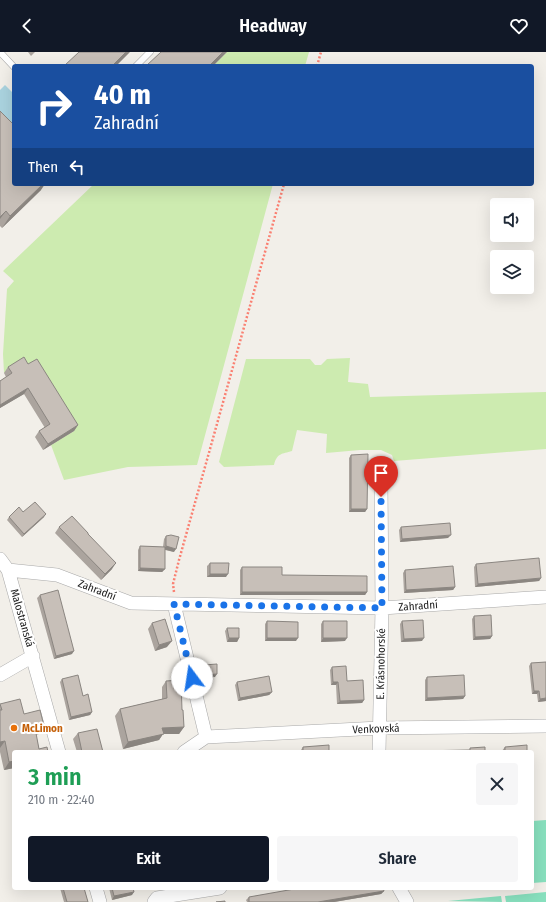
<!DOCTYPE html>
<html lang="en">
<head>
<meta charset="utf-8">
<style>
  body { margin:0; font-family:"Fira Sans Condensed",sans-serif; background:#f6f6f7; color:#1f2937; height:100vh; display:flex; flex-direction:column; font-size:15px; white-space:nowrap }
  * { box-sizing:border-box; margin:0 }
  p { font-size:13px; color:#747a83 }
  .icon { flex:none; width:22px; height:22px; fill:none; stroke:currentColor; stroke-width:2; stroke-linecap:round; stroke-linejoin:round }
  .map { position:relative; flex:1; overflow:hidden }
  .panel { position:absolute; left:12px; top:698px; width:522px; height:140px; display:flex; flex-direction:column; background:#fff; border-radius:4px; box-shadow:0 4px 16px #0002 }
  .panel>* { flex:none }
  .top-card { position:absolute; left:12px; top:12px; width:522px; height:122px; border-radius:4px; box-shadow:0 4px 16px #0002; background:#1a4fa0; color:#fff; overflow:hidden }
  .buttons { position:absolute; left:490px; top:146px; display:grid; gap:8px }
  .buttons a { display:grid; place-items:center; width:44px; height:44px; border-radius:4px; background:#fff; box-shadow:0 4px 16px #0002; font-size:20px }
  .pin { position:absolute; display:grid; place-items:center; width:34px; height:34px; color:#fff; margin:-41px -17px; border-radius:50% 50% 50% 0; rotate:-45deg; box-shadow:0 0 4px #0007 }
  .pin .icon { rotate:45deg }
  .me { position:absolute; width:44px; margin:-22px; rotate:346deg; stroke-linejoin:round; filter:drop-shadow(0 0 3px #0008) }
  .turn { display:flex; align-items:center; gap:14px; height:84px; padding:0 16px; font-size:18px }
  .turn .icon { width:52px; height:52px; stroke-width:2.5 }
  .turn b { display:block; font-size:28px; line-height:34px }
  .then { display:flex; align-items:center; height:38px; padding:0 16px; background:#0003; gap:8px; font-size:15px }
  .round { display:grid; place-items:center; flex:none; width:42px; height:42px; border-radius:4px; background:#f6f6f7 }
  .headline { display:flex; align-items:center; justify-content:space-between; height:68px; padding:0 16px }
  h1 { font-size:24px; font-weight:600; line-height:30px; color:#1e9e55 }
  .primary-button { display:flex; gap:8px; margin-top:auto; padding:8px 16px }
  .primary-button a { flex:1; height:46px; border-radius:4px; background:#111827; color:#fff; font-size:16px; font-weight:600; line-height:46px; text-align:center }
  .primary-button a+a { background:#f6f6f7; color:#1f2937 }
  header { display:flex; justify-content:space-between; align-items:center; height:52px; padding:0 16px; background:#111827; color:#fff; font-size:18px; font-weight:600 }
  .map>svg:first-child { display:block }
  .grass { fill:#cdebb0 }
  .pitch { fill:#88e0be }
  .water { fill:#aad3df }
  .lines { fill:none; stroke-linecap:round; stroke-linejoin:round }
  .lane-casing { stroke:#a9a9a9; stroke-width:7 }
  .street-casing { stroke:#a9a9a9; stroke-width:14 }
  .path { stroke:#fa8072; stroke-width:2.5; stroke-dasharray:2 2; stroke-linecap:butt }
  .lane { stroke:#fff; stroke-width:6 }
  .street { stroke:#fff; stroke-width:13 }
  .wall { fill:#aba49e }
  .shaded-wall { fill:#8b8681 }
  .building { fill:#c7bfb8; stroke:#8b8681 }
  .route { stroke:#1a73e8; stroke-width:7; stroke-dasharray:0 12.6 }
  .food-dot { fill:#e8710a; stroke:#fff; stroke-width:1.5 }
  .labels { text-anchor:middle; dominant-baseline:central; stroke-width:4; stroke-linejoin:round; paint-order:stroke }
  .street-label { font-size:11px; fill:#222; stroke:#fff }
  .food-label { font-size:11px; font-weight:bold; fill:#c56008; stroke:#fff; text-anchor:start }
</style>
</head>
<body>
<header><svg class="icon" aria-label="back" viewBox="0 0 24 24"><path d="M15 5l-7 7 7 7"/></svg>Headway<svg class="icon" aria-label="heart" viewBox="0 0 24 24"><path d="M12 20l-8-8c-3-5 5-10 8-4 3-6 11-1 8 4z"/></svg></header>
<div class="map">
<svg width="546" height="850" viewBox="0 0 546 850">
  <rect width="100%" height="100%" fill="#f2efe9"/>
  <!-- grass -->
  <path class="grass" d="M225,0H309L305,14H213L226,1Z
    M94,132H273L197,413L128,415L64,428L51,393L74,379L33,313L4,321L3,302L7,237L14,229L3,219Z
    M350,306L348,330L368,332L370,345L546,340V397L394,409L392,403L381,398H360L326,401L327,382L297,378L292,399C282,402 277,401 274,413L224,415L219,410L246,307H310L315,313H321L327,307Z"/>
  <!-- pitch -->
  <path class="pitch" d="M546,768V830L532,831V769Z
    M546,840V850H506L505,844Z
    M501,844L502,850L448,849Z"/>
  <!-- water -->
  <path class="water" d="M5,33L14,42V79L0,64V38Z"/>
  <g class="lines">
    <!-- lane casing -->
    <g class="lane-casing">
      <path id="lane" d="M0,0L14,15
        M136,14L150,0"/>
    </g>
    <!-- street casing -->
    <g class="street-casing">
      <path id="street" d="M0,507L8,518L59,700
        M8,518L57,523L131,551L382,556L546,545
        M174,552L206,685L184,700
        M0,623L33,604
        M206,685L379,676L546,674
        M379,700L382,556L381,429
        M96,836L100,850
        M399,836L407,850
        M154,850L157,846L220,836"/>
    </g>
    <!-- path -->
    <path class="path" d="M317,14L321,0
      M174,540L173,532L179,508L284,132"/>
    <!-- lane -->
    <use href="#lane" class="lane"/>
    <!-- street -->
    <use href="#street" class="street"/>
  </g>
  <!-- wall -->
  <path class="wall" d="M28,0H35L31,4Z
    M0,59L41,138L2,176L0,174Z
    M28,312L78,373L74,379L43,398L35,385L39,379L45,376L24,342L0,356V329L6,325L4,321L8,315Z
    M351,403L367,457L365,460H349V406Z
    M23,460L44,465L22,485L7,468L9,465Z
    M59,475L88,482L112,517L101,528L55,481Z
    M401,475L448,486L400,490L399,478Z
    M166,484L174,500L165,498V517L162,520L138,519V498L140,494L163,495L164,487Z
    M210,511L226,525H207V514Z
    M476,512L541,526L539,529L475,535L474,515Z
    M242,515L367,540L365,543H240V518Z
    M405,518L455,535L453,538L404,541L403,521Z
    M40,543L72,602L54,607L37,546Z
    M474,564L492,584L490,587L473,588L472,567Z
    M267,569L296,589H265V572Z
    M323,569L345,589L321,590V572Z
    M402,569L422,589L401,590L400,572Z
    M152,571L167,595L155,599L148,577Z
    M227,576L239,586L237,590H227L225,579Z
    M546,610V649L538,650L537,642H532L529,614L531,611Z
    M204,613L215,625L202,626V616Z
    M332,615L347,629L364,648L362,651L337,652L336,633H331L330,618Z
    M427,625L465,644L463,647L425,649V628Z
    M62,627L83,644L92,660L90,663L69,668L60,630Z
    M166,629L182,658L184,675L179,682H163L159,688L123,697L115,664L120,657L162,647V635Z
    M237,630L272,640L269,643L238,649L235,633Z
    M0,652L24,662L39,682H36L39,697L48,700H14V716L4,718L0,700Z
    M78,681L103,700H77L73,687Z
    M303,695L329,700H301V698Z
    M505,695L527,700H501Z
    M60,836H84L88,850H64Z
    M109,836H133L132,843L112,848Z
    M384,839L381,842L334,850H247L246,848L249,845Z"/>
  <!-- shaded-wall -->
  <path class="shaded-wall" d="M126,0H130L116,14H112Z
    M223,0H227L213,14H209Z
    M43,132H45L41,138L2,176L10,164Z
    M6,159L0,167V165Z
    M28,336L24,342L0,356V353Z
    M78,373L74,379L43,398L48,392Z
    M351,457H367L365,460H349Z
    M46,462L44,465L22,485L24,482Z
    M451,483L448,486L400,490L402,487Z
    M166,494L176,497L174,500L163,497Z
    M116,511L112,517L101,528L105,522Z
    M140,516L165,517L162,520L138,519Z
    M210,522H228L226,525H207Z
    M541,526L539,529L475,535L478,532Z
    M455,535L453,538L404,541L406,538Z
    M242,540H367L365,543H240Z
    M492,584L490,587L473,588L475,585Z
    M229,586H239L237,590H227Z
    M267,586H298L296,589H265Z
    M323,586H347L345,589L321,590Z
    M424,586L422,589L401,590L404,587Z
    M172,589L167,595L155,599L159,593Z
    M74,599L72,602L54,607L56,604Z
    M217,622L215,625L202,626L204,623Z
    M333,630H338L336,633H331Z
    M534,639H539L537,642H532Z
    M272,640L269,643L238,649L240,646Z
    M465,644L463,647L425,649L427,646Z
    M546,646V649L538,650L540,647Z
    M364,648L362,651L337,652L340,649Z
    M92,660L90,663L69,668L71,665Z
    M44,674L39,682L30,684L35,676Z
    M184,675L179,682H163L159,688L123,697L128,690L162,676Z
    M5,689L0,696V690Z
    M14,709V716L4,718L9,710Z
    M384,839L381,842L334,850H318Z
    M134,840L132,843L112,848L114,844Z"/>
  <!-- building -->
  <path class="building" d="M79,0H126L112,14H64Z
    M161,0H223L209,14H146Z
    M0,59L14,73V132H43L10,164L6,159L0,165Z
    M24,305L28,312L37,307L78,373L48,392L39,379L50,372L28,336L0,353V329L12,321L8,315Z
    M368,402L367,457H351V403Z
    M35,450L46,462L24,482L9,465L19,455L23,460Z
    M72,464L88,481V482L116,511L105,522L59,475Z
    M450,471L451,483L402,487L401,475Z
    M171,483L179,485L176,497L166,494V484Z
    M140,494L165,495V517L140,516Z
    M539,506L541,526L478,532L476,512Z
    M210,511H229L228,522H210Z
    M453,514L455,535L406,538L405,518Z
    M242,515H282V523L367,524V540H242Z
    M58,538L74,599L56,604L40,543Z
    M491,563L492,584L475,585L474,564Z
    M165,567L172,589L159,593L152,571Z
    M423,568L424,586L404,587L402,569Z
    M267,569L298,570V586H267Z
    M323,569H347V586H323Z
    M227,576H239V586H229Z
    M546,610V646L540,647L539,639H534L531,611Z
    M217,612V622L204,623V613Z
    M346,614L347,629L363,628L364,648L340,649L338,630H333L332,615Z
    M78,623L83,644L88,642L92,660L71,665L62,627Z
    M464,623L465,644L427,646V625Z
    M269,624L272,640L240,646L237,630Z
    M181,628L182,658H183L184,675L162,676L164,682L128,690L120,657L167,646L166,629Z
    M20,647L24,662L40,658L44,674L35,676L39,697L47,695L48,700H14V709L9,710L5,689L0,690V658H2L0,652Z
    M97,677L103,700H82L78,681Z
    M329,693V700H303V695Z
    M527,693V700H505V695Z
    M485,695V700H416V699L470,698V696Z
    M63,836H84L88,850H67Z
    M112,836H133L134,840L114,844Z
    M300,836H383L384,839L318,850H249V845Z
    M225,849V850H216Z"/>
  <g class="lines">
    <!-- route -->
    <path class="route" d="M192,626L174,552L382,556L381,445"/>
  </g>
  <!-- markers -->
  <circle class="food-dot" cx="14" cy="676" r="4"/>
  <g class="labels">
    <!-- street labels -->
    <g class="street-label">
      <text transform="translate(97 538) rotate(21)">Zahradní</text>
      <text transform="translate(418 554) rotate(-4)">Zahradní</text>
      <text transform="translate(22 566) rotate(74)">Malostranská</text>
      <text transform="translate(381 612) rotate(-89)">E. Krásnohorské</text>
      <text transform="translate(376 677) rotate(-2)">Venkovská</text>
    </g>
    <!-- food labels -->
    <g class="food-label">
      <text x="22" y="676">McLimon</text>
    </g>
  </g>
</svg>
<div class="buttons">
<a><svg class="icon" aria-label="sound" viewBox="0 0 24 24"><path d="M4 9h4l5-4v14l-5-4H4zM17 9q2 3 0 6"/></svg></a>
<a><svg class="icon" aria-label="layers" viewBox="0 0 24 24"><path d="M12 4l9 5-9 5-9-5zM3 14l9 5 9-5"/></svg></a>
</div>
<div class="pin" style="left:381px;top:445px;background:#d93025"><svg class="icon" aria-label="arrive" viewBox="0 0 24 24"><path d="M6 21V4h12l-3 4 3 4H6"/></svg></div>
<svg class="me" style="left:192px;top:626px" viewBox="-20 -20 40 40"><circle r="19" fill="#fff"/><path d="M0-13L10 11 0 6-10 11z" fill="#1a73e8"/></svg>
<div class="top-card">
<div class="turn"><svg class="icon" aria-label="right" viewBox="0 0 24 24"><path d="M7 20v-9h11M14 6l5 5-5 5"/></svg><div><b>40 m</b>Zahradní</div></div>
<div class="then">Then<svg class="icon" aria-label="left" viewBox="0 0 24 24"><path d="M17 20v-9H6M10 6l-5 5 5 5"/></svg></div>
</div>
<section class="panel">
<div class="headline"><div><h1>3 min</h1><p>210 m · 22:40</p></div><a class="round"><svg class="icon" aria-label="close" viewBox="0 0 24 24"><path d="M6 6l12 12M18 6L6 18"/></svg></a></div>
<div class="primary-button"><a>Exit</a><a>Share</a></div>
</section>
</div>
</body>
</html>
